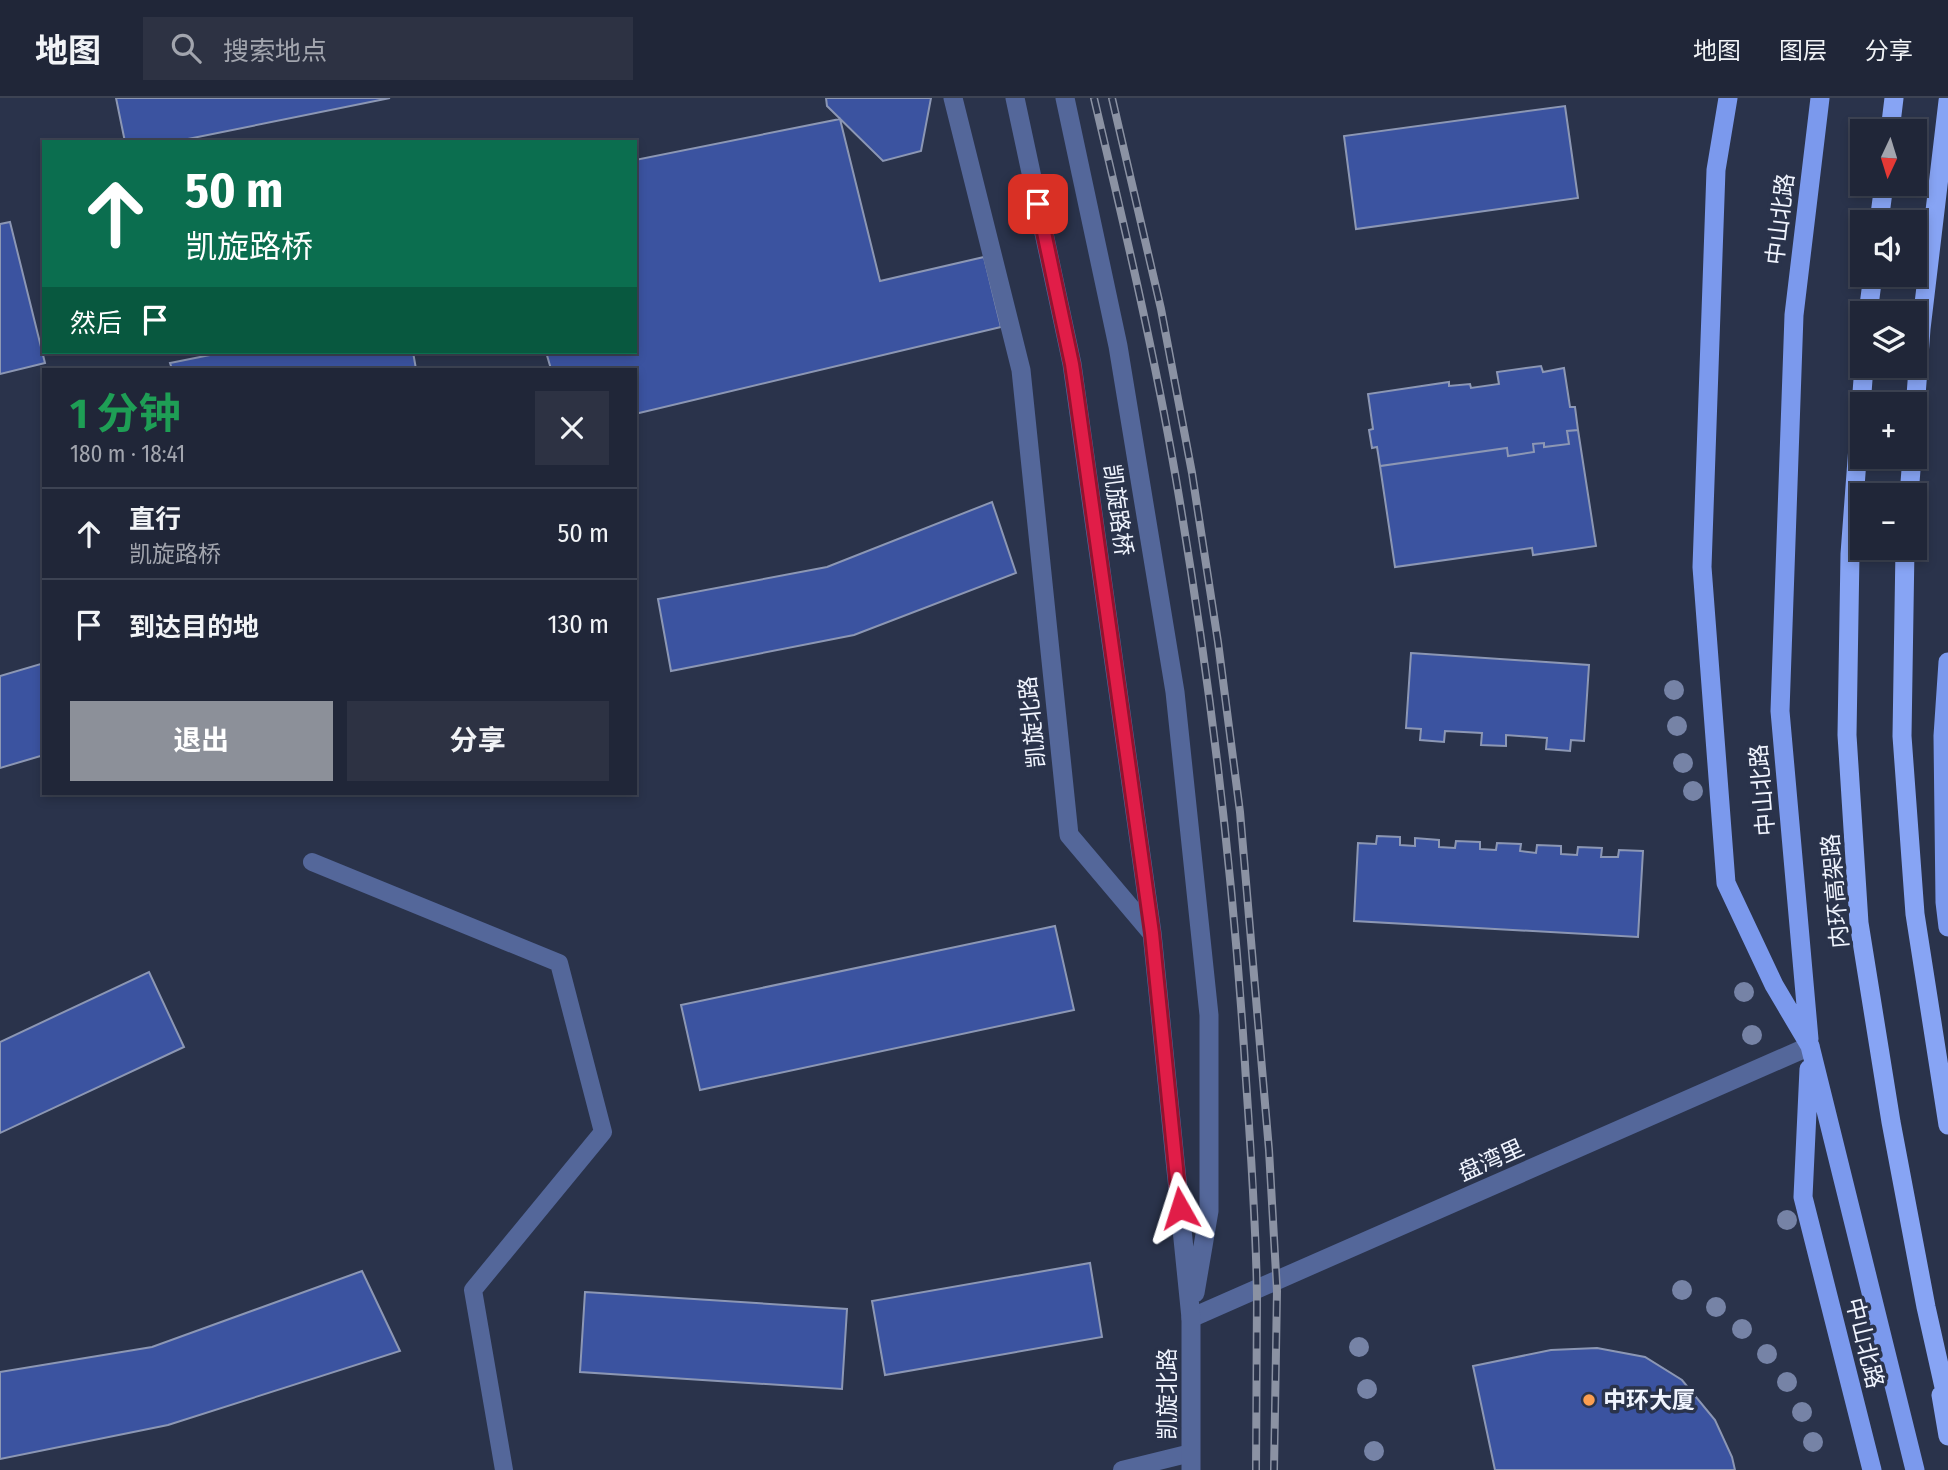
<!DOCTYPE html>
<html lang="zh">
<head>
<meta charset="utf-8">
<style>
  body { margin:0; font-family:"Fira Sans Condensed","Noto Sans SC",sans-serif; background:#2d3243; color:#f1f3f6; height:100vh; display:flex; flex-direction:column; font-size:26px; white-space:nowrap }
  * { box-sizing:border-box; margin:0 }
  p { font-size:23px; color:#a2a5ae }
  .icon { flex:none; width:38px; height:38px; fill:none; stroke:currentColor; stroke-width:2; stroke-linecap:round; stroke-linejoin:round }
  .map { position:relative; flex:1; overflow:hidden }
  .details { position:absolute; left:42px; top:270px; width:595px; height:427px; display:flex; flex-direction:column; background:#202638; border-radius:0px; box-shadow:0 4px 10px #0003,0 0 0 2px #3d4353 }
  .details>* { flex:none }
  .guide { position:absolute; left:42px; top:42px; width:595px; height:214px; border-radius:0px; box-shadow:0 4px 10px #0003,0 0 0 2px #3d4353; background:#0b6e4f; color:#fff; overflow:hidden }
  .needle { width:46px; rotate:184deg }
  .controls { position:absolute; left:1850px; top:21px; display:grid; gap:14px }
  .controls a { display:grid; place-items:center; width:77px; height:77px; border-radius:0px; background:#202638; box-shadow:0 4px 10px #0003,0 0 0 2px #3d4353; font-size:35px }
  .pin { position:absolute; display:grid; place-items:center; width:60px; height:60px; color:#fff; margin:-30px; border-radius:14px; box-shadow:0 4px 10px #0006 }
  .me { position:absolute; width:77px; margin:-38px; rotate:354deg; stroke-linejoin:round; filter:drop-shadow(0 0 5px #0008) }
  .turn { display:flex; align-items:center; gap:24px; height:147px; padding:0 28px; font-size:32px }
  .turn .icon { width:91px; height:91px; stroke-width:2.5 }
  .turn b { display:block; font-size:49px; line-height:60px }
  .then { display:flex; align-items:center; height:66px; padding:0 28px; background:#0003; gap:14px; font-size:26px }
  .round { display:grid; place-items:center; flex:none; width:74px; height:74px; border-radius:0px; background:#2d3243 }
  .overview { display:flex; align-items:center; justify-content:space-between; height:119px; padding:0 28px }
  h1 { font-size:42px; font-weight:700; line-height:52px; color:#1e9e55 }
  .primary-button { display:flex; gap:14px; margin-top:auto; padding:14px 28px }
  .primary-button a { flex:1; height:80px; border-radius:0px; background:#8c9099; color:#fff; font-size:28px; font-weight:700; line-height:80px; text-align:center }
  .primary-button a+a { background:#2d3243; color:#f1f3f6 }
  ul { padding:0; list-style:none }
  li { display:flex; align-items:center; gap:21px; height:91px; padding:0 28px; border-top:2px solid #3d4353 }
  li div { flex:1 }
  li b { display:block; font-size:26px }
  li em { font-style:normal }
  header { display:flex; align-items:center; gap:42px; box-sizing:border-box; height:98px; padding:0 35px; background:#202638; border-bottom:2px solid #3d4353 }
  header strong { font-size:33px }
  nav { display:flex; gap:38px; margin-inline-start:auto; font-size:24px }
  .search { width:490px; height:63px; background:#2d3243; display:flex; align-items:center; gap:18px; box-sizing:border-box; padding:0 24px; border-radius:0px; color:#a2a5ae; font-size:26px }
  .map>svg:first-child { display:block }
  .building { fill:#3b53a0; stroke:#8c97b4; stroke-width:2 }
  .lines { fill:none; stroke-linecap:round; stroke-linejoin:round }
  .service { stroke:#54679a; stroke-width:18 }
  .minor { stroke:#54679a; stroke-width:19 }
  .tertiary { stroke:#54679a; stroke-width:19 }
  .primary { stroke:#7b99ed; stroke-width:19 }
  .trunk { stroke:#87a4f4; stroke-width:19 }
  .rail-casing { stroke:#8b92a3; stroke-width:8 }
  .rail { stroke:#2a334b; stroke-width:5; stroke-dasharray:16; stroke-linecap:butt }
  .tree { fill:#7683a6 }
  .route-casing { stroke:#92132f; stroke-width:18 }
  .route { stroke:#e11d48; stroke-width:12 }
  .poi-dot { fill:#fb9e51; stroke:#2a334b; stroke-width:2.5 }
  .labels { text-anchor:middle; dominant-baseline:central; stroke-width:7; stroke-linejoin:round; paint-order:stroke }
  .street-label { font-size:23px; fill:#f0f4fe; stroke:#2a334b }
  .poi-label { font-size:23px; font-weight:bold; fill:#f0f4fe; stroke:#2a334b; text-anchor:start }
</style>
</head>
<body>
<header>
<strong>地图</strong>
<div class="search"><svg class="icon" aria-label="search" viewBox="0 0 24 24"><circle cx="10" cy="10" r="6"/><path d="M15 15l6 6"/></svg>搜索地点</div>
<nav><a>地图</a><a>图层</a><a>分享</a></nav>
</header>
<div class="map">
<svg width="1948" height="1372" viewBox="0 0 1948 1372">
  <rect width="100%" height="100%" fill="#2a334b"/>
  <!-- building -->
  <path class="building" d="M116,0H390L173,44H125Z
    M826,0H931L921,53L883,63L827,8Z
    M1565,8L1578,100L1356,131L1344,38Z
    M840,21L880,183L984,159L1001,229L635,316V271H551L546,254H635V62Z
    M10,124L45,265L0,276V126Z
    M225,254H413L416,271H172L170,265Z
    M1541,268L1543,274L1564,270L1570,309H1575L1578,332L1567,333L1569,346L1544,349V345L1533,346L1534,354L1508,358L1507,350L1380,368L1377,349L1372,350L1369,332L1373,331L1368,296L1449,284V288L1470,286L1471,290L1499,286L1497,274Z
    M1578,332L1596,448L1533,457L1532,450L1395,469L1380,368L1507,350L1508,358L1534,354L1533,346L1544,345V349L1569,346L1567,333Z
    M992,404L1016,475L854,537L671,573L658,501L827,469Z
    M1411,555L1589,567L1584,643L1571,642L1570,653L1546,651L1547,640L1506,637V648L1481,647L1482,635L1445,633L1444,644L1420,642L1421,631L1406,630Z
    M44,565V657L0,670V578Z
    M1377,738L1400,739V747L1415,748V740L1439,742V749L1455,750L1456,743L1480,744V751L1496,752L1497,745L1521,746L1520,753L1536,755L1537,747L1561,748V756L1577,757L1578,749L1602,750L1601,759H1618L1619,752L1643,753L1638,839L1354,823L1358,745L1376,746Z
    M1055,828L1074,912L700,992L681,907Z
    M149,874L184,949L0,1035V944Z
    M1090,1165L1102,1239L885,1277L872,1203Z
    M362,1173L400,1253L168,1327L0,1361V1274L152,1249Z
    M585,1194L847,1211L842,1291L580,1274Z
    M1597,1250L1645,1259L1682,1282L1715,1322L1732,1359L1735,1372H1495L1473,1268L1551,1252Z"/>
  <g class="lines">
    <!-- service -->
    <path class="service" d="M312,764L559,865L603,1034L473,1192L504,1372
      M1122,1372L1191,1355"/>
    <!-- minor -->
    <path class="minor" d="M1191,1220L1810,948"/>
    <!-- tertiary -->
    <path class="tertiary" d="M953,0L1021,272L1069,737L1151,834
      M1015,0L1072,266L1152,835L1191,1220V1372
      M1065,0L1118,248L1175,594L1209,917V1113L1195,1195"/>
    <!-- primary -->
    <path class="primary" d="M1728,0L1716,72L1702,469L1726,785L1774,887L1810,948L1915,1372
      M1948,564L1943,638L1945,804L1948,829
      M1809,941L1780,613L1794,217L1820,0
      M1809,971L1803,1099L1872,1372"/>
    <!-- trunk -->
    <path class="trunk" d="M1890,33L1894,0
      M1879,124L1884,86
      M1868,215L1873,177
      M1864,268L1850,456L1847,637L1859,825L1891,1024L1926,1209L1948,1307
      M1914,324L1921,231L1948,3
      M1909,397L1912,359
      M1905,450L1902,638L1915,816L1948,1027
      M1941,1297L1948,1338"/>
    <!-- rail casing -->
    <g class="rail-casing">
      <path id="rail" d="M1094,0C1124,127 1154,253 1176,381C1210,580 1234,781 1246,982C1251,1054 1256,1126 1257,1198C1257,1256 1256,1314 1256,1372
        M1112,0L1161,211L1192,375L1218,544L1240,714L1269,1052L1277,1193L1274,1372"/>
    </g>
    <!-- rail -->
    <use href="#rail" class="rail"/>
  </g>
  <!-- trees -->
  <g class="tree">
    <circle cx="1674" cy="592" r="10"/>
    <circle cx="1677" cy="628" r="10"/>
    <circle cx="1683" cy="665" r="10"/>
    <circle cx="1693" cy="693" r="10"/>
    <circle cx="1744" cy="894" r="10"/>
    <circle cx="1752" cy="937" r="10"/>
    <circle cx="1787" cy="1122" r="10"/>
    <circle cx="1682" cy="1192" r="10"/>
    <circle cx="1716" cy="1209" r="10"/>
    <circle cx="1742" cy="1231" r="10"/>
    <circle cx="1359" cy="1249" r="10"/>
    <circle cx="1767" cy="1256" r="10"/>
    <circle cx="1787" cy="1284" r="10"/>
    <circle cx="1367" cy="1291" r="10"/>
    <circle cx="1802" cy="1314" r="10"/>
    <circle cx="1813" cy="1344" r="10"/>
    <circle cx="1374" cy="1353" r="10"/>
  </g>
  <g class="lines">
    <!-- route casing -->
    <g class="route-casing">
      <path id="route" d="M1038,106L1072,266L1076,293L1152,835L1180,1110"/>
    </g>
    <!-- route -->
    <use href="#route" class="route"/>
  </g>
  <!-- markers -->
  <circle class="poi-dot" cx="1589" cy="1302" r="7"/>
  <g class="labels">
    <!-- street labels -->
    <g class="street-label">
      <text transform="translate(1780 121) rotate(-83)">中山北路</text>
      <text transform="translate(1118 412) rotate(82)">凯旋路桥</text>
      <text transform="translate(1032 624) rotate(-96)">凯旋北路</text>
      <text transform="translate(1762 692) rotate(-95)">中山北路</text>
      <text transform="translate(1835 793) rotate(-95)">内环高架路</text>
      <text transform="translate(1491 1062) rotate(-24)">盘湾里</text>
      <text transform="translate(1865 1245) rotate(76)">中山北路</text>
      <text transform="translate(1167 1296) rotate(-90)">凯旋北路</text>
    </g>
    <!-- poi labels -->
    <g class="poi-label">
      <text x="1603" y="1302">中环大厦</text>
    </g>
  </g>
</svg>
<div class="controls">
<a><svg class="needle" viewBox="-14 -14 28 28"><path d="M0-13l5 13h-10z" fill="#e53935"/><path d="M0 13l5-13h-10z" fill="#a2a5ae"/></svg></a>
<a><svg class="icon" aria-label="sound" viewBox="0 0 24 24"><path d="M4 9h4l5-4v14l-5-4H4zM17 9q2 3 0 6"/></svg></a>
<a><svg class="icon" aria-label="layers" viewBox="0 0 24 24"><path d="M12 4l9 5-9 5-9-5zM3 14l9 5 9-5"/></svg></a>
<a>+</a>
<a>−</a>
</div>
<div class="pin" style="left:1038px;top:106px;background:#d93025"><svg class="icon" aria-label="arrive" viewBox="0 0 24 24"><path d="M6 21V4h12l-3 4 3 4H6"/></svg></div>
<svg class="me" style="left:1180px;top:1110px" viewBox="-20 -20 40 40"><path d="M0-17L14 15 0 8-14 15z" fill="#e11d48" stroke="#fff" stroke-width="4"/></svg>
<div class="guide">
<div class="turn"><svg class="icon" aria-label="ahead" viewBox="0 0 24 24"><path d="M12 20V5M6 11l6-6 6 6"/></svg><div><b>50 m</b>凯旋路桥</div></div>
<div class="then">然后<svg class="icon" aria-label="arrive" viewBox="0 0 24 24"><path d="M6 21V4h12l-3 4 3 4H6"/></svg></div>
</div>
<section class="details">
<div class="overview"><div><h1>1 分钟</h1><p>180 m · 18:41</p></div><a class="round"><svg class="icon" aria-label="close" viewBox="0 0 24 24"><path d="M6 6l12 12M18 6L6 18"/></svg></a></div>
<ul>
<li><svg class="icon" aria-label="ahead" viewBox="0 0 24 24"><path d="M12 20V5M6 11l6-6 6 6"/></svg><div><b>直行</b><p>凯旋路桥</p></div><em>50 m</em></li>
<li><svg class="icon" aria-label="arrive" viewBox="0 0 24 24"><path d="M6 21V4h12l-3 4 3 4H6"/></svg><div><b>到达目的地</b></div><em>130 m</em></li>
</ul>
<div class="primary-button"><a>退出</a><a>分享</a></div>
</section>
</div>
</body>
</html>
